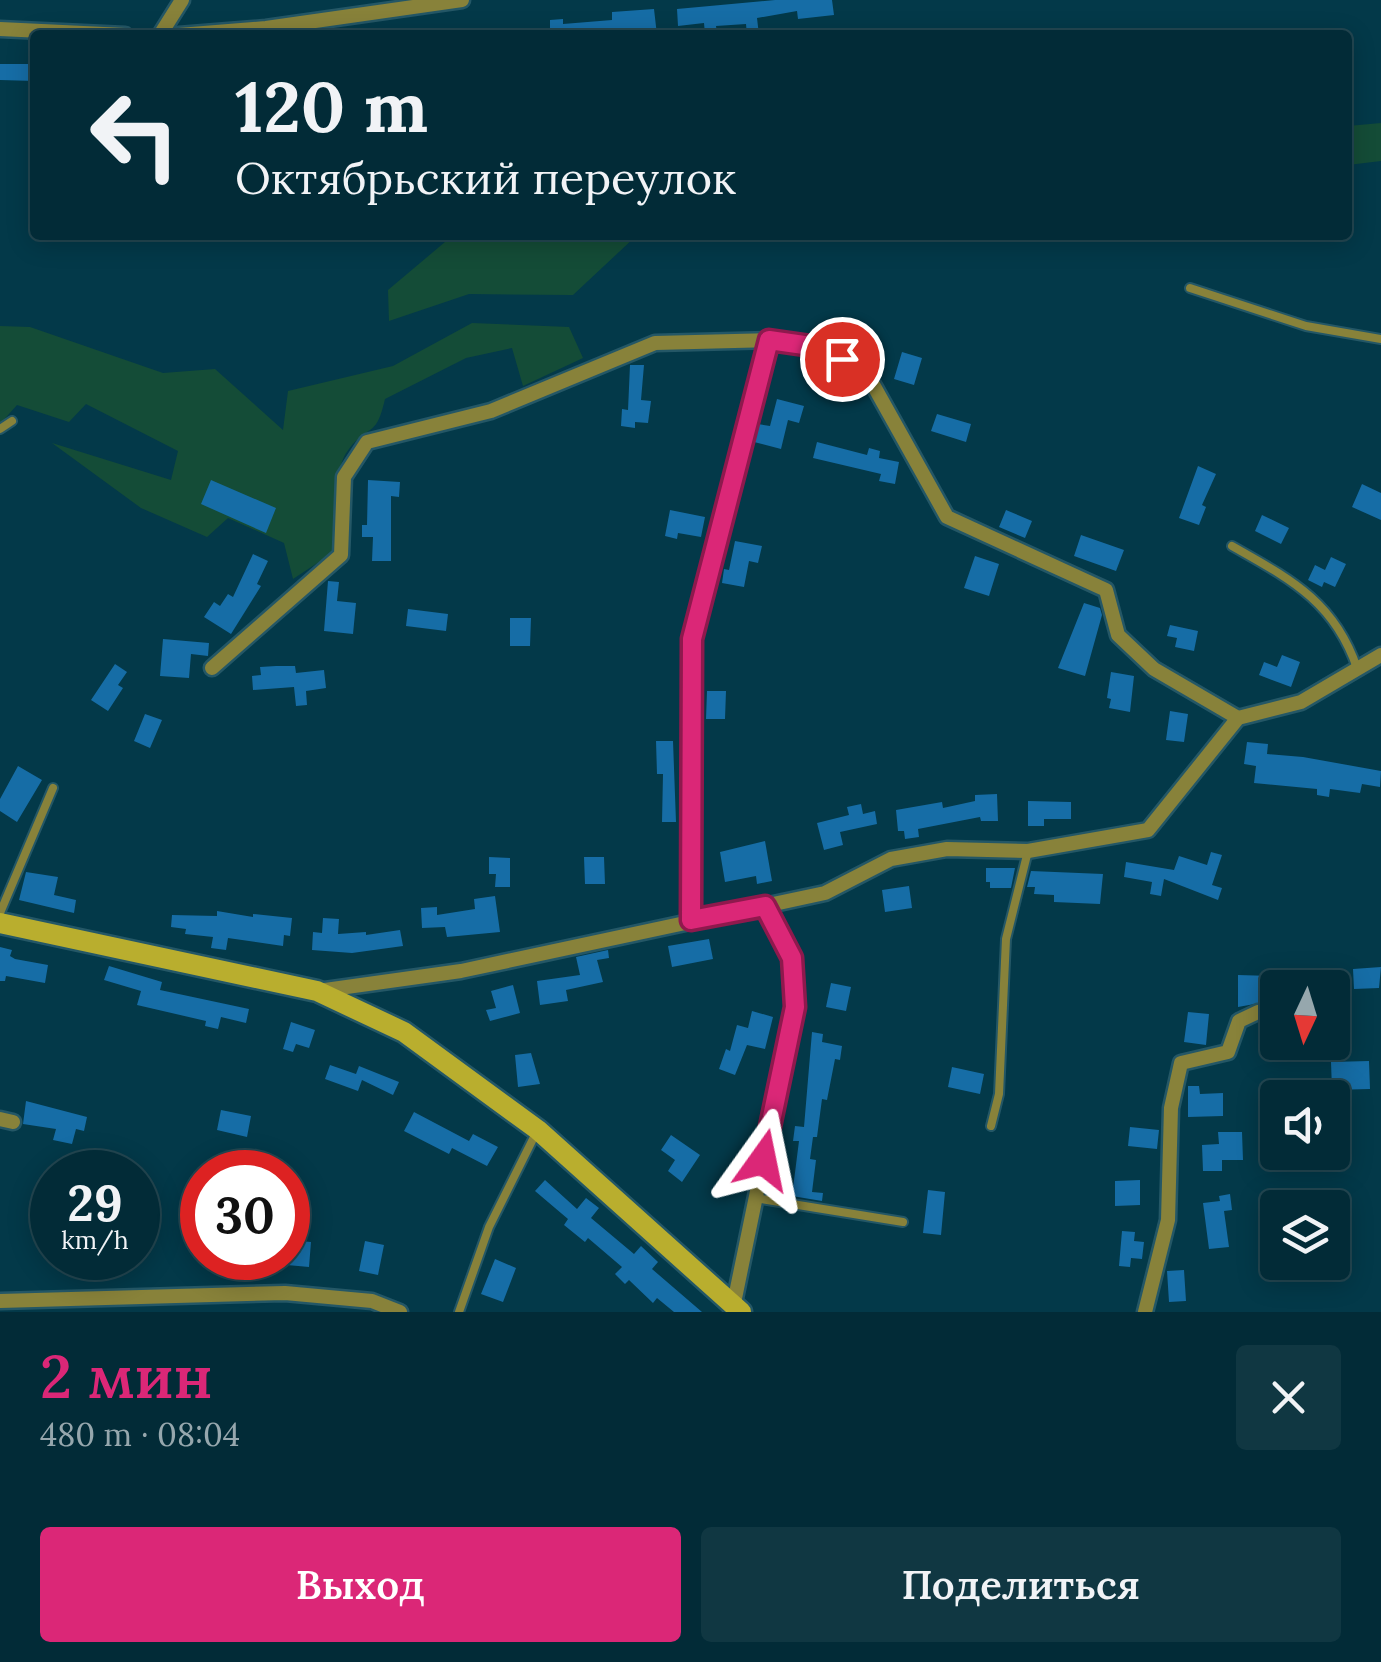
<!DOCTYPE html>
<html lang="ru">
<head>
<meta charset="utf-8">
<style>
  body { margin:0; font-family:Lora,serif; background:#103742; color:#f1f3f6; height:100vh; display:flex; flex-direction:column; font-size:38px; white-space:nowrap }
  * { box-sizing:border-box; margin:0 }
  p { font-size:32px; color:#96a7ad }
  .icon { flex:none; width:55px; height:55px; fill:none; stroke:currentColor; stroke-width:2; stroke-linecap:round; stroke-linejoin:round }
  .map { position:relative; height:1312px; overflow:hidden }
  .side { display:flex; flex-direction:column; background:#022b37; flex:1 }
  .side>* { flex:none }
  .top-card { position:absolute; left:30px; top:30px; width:1322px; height:210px; border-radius:10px; box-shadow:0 5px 25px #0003,0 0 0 2px #234752; background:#022b37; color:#f1f3f6; overflow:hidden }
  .needle { width:65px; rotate:184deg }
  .tools { position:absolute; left:1260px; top:970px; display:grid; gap:20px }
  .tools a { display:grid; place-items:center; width:90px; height:90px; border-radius:10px; background:#022b37; box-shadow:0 5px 25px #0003,0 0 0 2px #234752; font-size:50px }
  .speed { position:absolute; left:30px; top:1150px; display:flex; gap:20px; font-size:50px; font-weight:700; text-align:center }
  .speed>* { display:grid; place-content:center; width:130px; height:130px; border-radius:50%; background:#022b37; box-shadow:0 5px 25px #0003,0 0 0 2px #234752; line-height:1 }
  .speed small { font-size:25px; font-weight:400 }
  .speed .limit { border:15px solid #d22; background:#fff; color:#111 }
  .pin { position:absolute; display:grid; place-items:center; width:85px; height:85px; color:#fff; margin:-42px; border:5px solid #fff; border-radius:50%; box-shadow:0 2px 10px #0007 }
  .me { position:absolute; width:110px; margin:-55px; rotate:12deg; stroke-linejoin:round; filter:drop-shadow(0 0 8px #0008) }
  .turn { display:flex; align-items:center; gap:35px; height:210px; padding:0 40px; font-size:45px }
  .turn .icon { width:130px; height:130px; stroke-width:2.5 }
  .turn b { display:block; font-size:70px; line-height:85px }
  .round { display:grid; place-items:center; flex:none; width:105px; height:105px; border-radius:10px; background:#103742 }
  .head { display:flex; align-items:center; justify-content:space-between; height:170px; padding:0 40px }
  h1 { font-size:60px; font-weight:600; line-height:75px; color:#db2777 }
  .action { display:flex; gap:20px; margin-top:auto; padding:20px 40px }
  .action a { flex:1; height:115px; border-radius:10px; background:#db2777; color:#fff; font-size:40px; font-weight:600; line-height:115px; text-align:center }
  .action a+a { background:#103742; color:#f1f3f6 }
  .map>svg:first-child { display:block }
  .green { fill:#144c37 }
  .building { fill:#166da6 }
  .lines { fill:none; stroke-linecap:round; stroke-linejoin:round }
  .lane-casing { stroke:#245766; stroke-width:12 }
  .street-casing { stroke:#245766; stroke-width:19 }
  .secondary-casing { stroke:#245766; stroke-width:25 }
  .lane { stroke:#88823a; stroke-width:8 }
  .street { stroke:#88823a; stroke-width:14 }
  .secondary { stroke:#b9ae2e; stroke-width:20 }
  .route-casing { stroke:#8e194d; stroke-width:25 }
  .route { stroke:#db2777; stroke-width:18 }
</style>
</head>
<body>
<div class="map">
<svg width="1381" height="1312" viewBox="0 0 1381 1312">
  <rect width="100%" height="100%" fill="#033949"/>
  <!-- green -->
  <path class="green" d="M1381,123V161L1348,165V126Z
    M533,235H783L635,237L573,295L469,294L389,321L388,290L445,242Z
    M472,323L569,327L583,358L523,386L512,348L466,358L385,399C376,439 369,423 349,449C332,469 335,526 334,552L293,579L284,543L228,518L207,537L141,508L52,443L171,480L178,451L86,404L69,422L17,405L0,424V326L30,327L163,373L215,369L283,430L288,391L393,366Z"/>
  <!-- building -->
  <path class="building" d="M775,0H832L834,15L798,19L797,11L757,18L759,35H747L746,24L716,26L717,33L705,34L704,23L678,26L677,9Z
    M654,9L657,35H550V20L563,19V24L612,20V12Z
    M0,64H35V81L0,80Z
    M902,352L922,358L914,385L894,379Z
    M630,365H644L641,400L651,401L648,423L635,422V428L621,426L622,409L628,410Z
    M777,399L804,406L799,423L788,420L781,449L754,442L758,424L770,426Z
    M937,414L971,424L966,442L931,431Z
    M817,442L867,455L869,448L880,451L879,458L899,462L895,484L879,481L881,474L813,458Z
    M1198,466L1216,474L1202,505L1206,507L1199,525L1179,518Z
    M211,480L276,508L266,533L201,504Z
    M368,480L400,482L399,497L391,496V561H372L373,537H362V525H367Z
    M1362,484L1381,493V520L1352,507Z
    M670,510L705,517L701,537L678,533L677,539L665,536Z
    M1006,510L1032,521L1025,538L999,527Z
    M1262,515L1289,528L1281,544L1255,531Z
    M1081,535L1124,550L1116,571L1074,556Z
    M735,541L762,546L758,563L749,561L744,587L722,583L724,569L729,570Z
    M253,554L268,561L257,584L261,586L231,634L204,617L214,602L220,606L228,594L233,597Z
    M975,556L999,564L989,596L964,588Z
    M1331,557L1346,564L1335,587L1324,582L1322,587L1308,580L1315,565L1325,570Z
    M328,581L339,582L337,601L356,603L353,634L324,631Z
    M1084,603L1100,608L1102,615L1085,676L1058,668Z
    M408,609L448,614L446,631L406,626Z
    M510,618H531L530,646H510Z
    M1170,625L1198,631L1194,651L1175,647L1177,638L1167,636Z
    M163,639L209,643L208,656L191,654L189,678L160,676Z
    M1282,655L1300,662L1291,687L1259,675L1264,662L1277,667Z
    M115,664L127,672L118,685L123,688L108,711L91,700Z
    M276,666H295L296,673L324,670L326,688L306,691L307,705L296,706L294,687L253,690L252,676L261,675L260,667Z
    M1111,672L1134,676L1130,712L1109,708L1111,699L1107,698Z
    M707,691H726L725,719H706Z
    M1170,711L1188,714L1184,742L1166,740Z
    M145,714L162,720L150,748L134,741Z
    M656,741H673L676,822H662L663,774H657Z
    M1247,742L1268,744L1267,754L1303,757L1381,771L1380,787L1362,784L1360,793L1330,789L1329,797L1317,795V789L1254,783L1256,766L1244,764Z
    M18,766L42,780L17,822L0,811V799Z
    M997,794L998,821H981L980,817L918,829L919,837L905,839L904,831H898L896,810L942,802L943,808L975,801V795Z
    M1028,801L1071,802V819H1044V826H1028Z
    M861,804L863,814L875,811L877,824L840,832L843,845L824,850L817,823L849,815L847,807Z
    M765,841L772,881L757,884L756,876L725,882L720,852Z
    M1211,852L1222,855L1212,885L1222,888L1218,900L1164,879L1161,896L1150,894L1152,882L1124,877L1126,862L1174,870L1179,856L1207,865Z
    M489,857L510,858V887H495L496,874H489Z
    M584,857H604L605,884H585Z
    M986,868H1015L1011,888H990V882H986Z
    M1031,871L1103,874L1100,904L1054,902V895L1034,894L1035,887H1027Z
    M26,872L58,877L54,895L76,900L74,913L19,900Z
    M909,886L912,908L885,912L882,890Z
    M495,896L500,932L447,937L445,927L422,928L421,908L437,907V915L475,909L474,899Z
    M217,911L253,917V914L292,918L290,936L284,935L283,946L228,938L226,950L211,948L213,937L185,934L186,929L171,927L172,915L217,916Z
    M323,918L339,919L338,934L366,932V935L400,930L403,946L352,953L312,950L313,932L322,933Z
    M709,939L713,959L672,967L668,946Z
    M0,947L12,950L10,956L15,959L48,965L45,983L6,976L5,981H0Z
    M608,950L609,958L597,960L603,982L566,990L568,1001L540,1005L537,981L580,975L576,957Z
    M109,966L162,982L160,990L249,1009L246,1023L221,1017L218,1029L205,1026L206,1021L137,1005L141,991L104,980Z
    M1381,967L1379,988L1354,989L1353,969Z
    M1238,975L1272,976L1271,1001L1238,1007Z
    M831,983L851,987L846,1011L826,1007Z
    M513,985L520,1013L490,1021L486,1010L496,1008L491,991Z
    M752,1011L773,1017L765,1049L747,1045L735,1075L719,1069L726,1049L730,1051L737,1025L748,1028Z
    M1188,1012L1209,1014L1206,1045L1184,1042Z
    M291,1022L315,1030L309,1048L296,1044L293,1052L283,1049Z
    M812,1032L823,1034L822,1042L842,1046L840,1060L835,1059L827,1100L822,1099L817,1137H813L810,1159L816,1160L812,1192L823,1193L822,1201L792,1196L799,1141H793L795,1126L804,1127Z
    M531,1053L540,1084L518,1087L515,1055Z
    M1369,1061L1370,1089L1332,1090L1331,1062Z
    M330,1065L356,1074L359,1066L399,1082L393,1095L362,1080L358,1091L325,1079Z
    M952,1067L984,1074L980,1094L948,1087Z
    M1188,1086H1199L1200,1094L1223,1093V1116L1188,1117Z
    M26,1101L87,1117L84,1131L76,1129L72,1144L53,1140L56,1129L23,1124Z
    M221,1110L251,1116L247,1137L217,1130Z
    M414,1112L469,1141L473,1134L498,1147L487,1166L452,1148L449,1154L404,1131Z
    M1130,1127L1159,1130L1157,1149L1128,1146Z
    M1218,1132H1242L1243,1160H1222V1171H1203L1202,1145L1219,1144Z
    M671,1135L700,1155L682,1182L668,1171L675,1160L661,1150Z
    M545,1180L577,1209L586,1198L599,1208L591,1218L634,1254L641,1246L658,1262L652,1269L702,1312H674L657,1298L653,1303L629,1280L625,1284L615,1274L622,1267L588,1238L585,1242L564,1225L568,1219L535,1191Z
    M1140,1180V1205L1115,1206V1181Z
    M928,1190L945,1192L941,1235L923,1233Z
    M1230,1194L1232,1210L1224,1211L1229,1247L1209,1249L1203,1203L1220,1201L1219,1196Z
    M1122,1231L1135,1232L1134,1241L1144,1242L1142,1259L1131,1258L1130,1267L1119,1266Z
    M289,1240L311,1242L309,1267L287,1265Z
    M365,1241L384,1245L378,1275L359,1271Z
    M495,1259L516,1268L503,1302L481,1294Z
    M1184,1270L1186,1301L1169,1302L1167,1271Z"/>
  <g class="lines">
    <!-- lane casing -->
    <g class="lane-casing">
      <path id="lane" d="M1190,288L1306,326L1381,339
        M0,429L12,421
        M1232,546C1290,579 1334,601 1357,668
        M0,913L53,788
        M991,1126L999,1094L1006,939L1028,851
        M755,1198L903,1222
        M459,1312L489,1227L536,1133"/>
    </g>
    <!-- street casing -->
    <g class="street-casing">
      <path id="street" d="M0,29L125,35
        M160,35L182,0
        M179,35L266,28L462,0
        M212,668L341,555L344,477L367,442L491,411L655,343L769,340L818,347L866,372L947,517L1106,590L1118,635L1154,669L1238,718
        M691,920L692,639L769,340
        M318,991L461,971L825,893L891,859L947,849L1028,851L1148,830L1238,718L1301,702L1381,655
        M0,1119L13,1122
        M0,1301L285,1293L372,1301L400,1312
        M734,1303L795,1007L792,958L765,906
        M1145,1312L1168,1220L1171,1108L1181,1063L1228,1052L1239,1021L1258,1012L1274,1011"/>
    </g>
    <!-- secondary casing -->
    <g class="secondary-casing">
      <path id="secondary" d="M0,923L317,991L404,1032L538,1130L741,1312"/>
    </g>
    <!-- lane -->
    <use href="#lane" class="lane"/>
    <!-- street -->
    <use href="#street" class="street"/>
    <!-- secondary -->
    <use href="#secondary" class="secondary"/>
  </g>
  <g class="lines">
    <!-- route casing -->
    <g class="route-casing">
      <path id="route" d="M763,1160L795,1007L792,958L765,906L691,920L692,639L769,340L818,347L842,359"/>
    </g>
    <!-- route -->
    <use href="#route" class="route"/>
  </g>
</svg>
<div class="tools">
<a><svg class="needle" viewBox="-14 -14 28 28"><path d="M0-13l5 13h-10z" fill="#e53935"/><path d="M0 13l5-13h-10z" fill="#96a7ad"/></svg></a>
<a><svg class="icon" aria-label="sound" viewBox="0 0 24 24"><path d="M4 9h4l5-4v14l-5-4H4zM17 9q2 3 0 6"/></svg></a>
<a><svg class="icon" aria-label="layers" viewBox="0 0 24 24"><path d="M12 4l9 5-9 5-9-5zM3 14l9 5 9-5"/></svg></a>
</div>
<div class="speed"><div>29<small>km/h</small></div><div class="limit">30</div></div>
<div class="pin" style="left:842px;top:359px;background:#d93025"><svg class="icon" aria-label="arrive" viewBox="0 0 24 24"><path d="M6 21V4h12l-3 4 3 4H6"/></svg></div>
<svg class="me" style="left:763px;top:1160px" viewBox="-20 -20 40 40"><path d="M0-17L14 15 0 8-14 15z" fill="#db2777" stroke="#fff" stroke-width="4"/></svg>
<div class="top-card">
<div class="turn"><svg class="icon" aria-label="left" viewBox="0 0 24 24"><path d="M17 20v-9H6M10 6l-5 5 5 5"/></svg><div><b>120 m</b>Октябрьский переулок</div></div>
</div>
</div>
<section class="side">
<div class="head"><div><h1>2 мин</h1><p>480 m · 08:04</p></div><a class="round"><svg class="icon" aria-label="close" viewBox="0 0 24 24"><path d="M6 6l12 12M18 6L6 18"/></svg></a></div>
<div class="action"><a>Выход</a><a>Поделиться</a></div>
</section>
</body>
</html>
